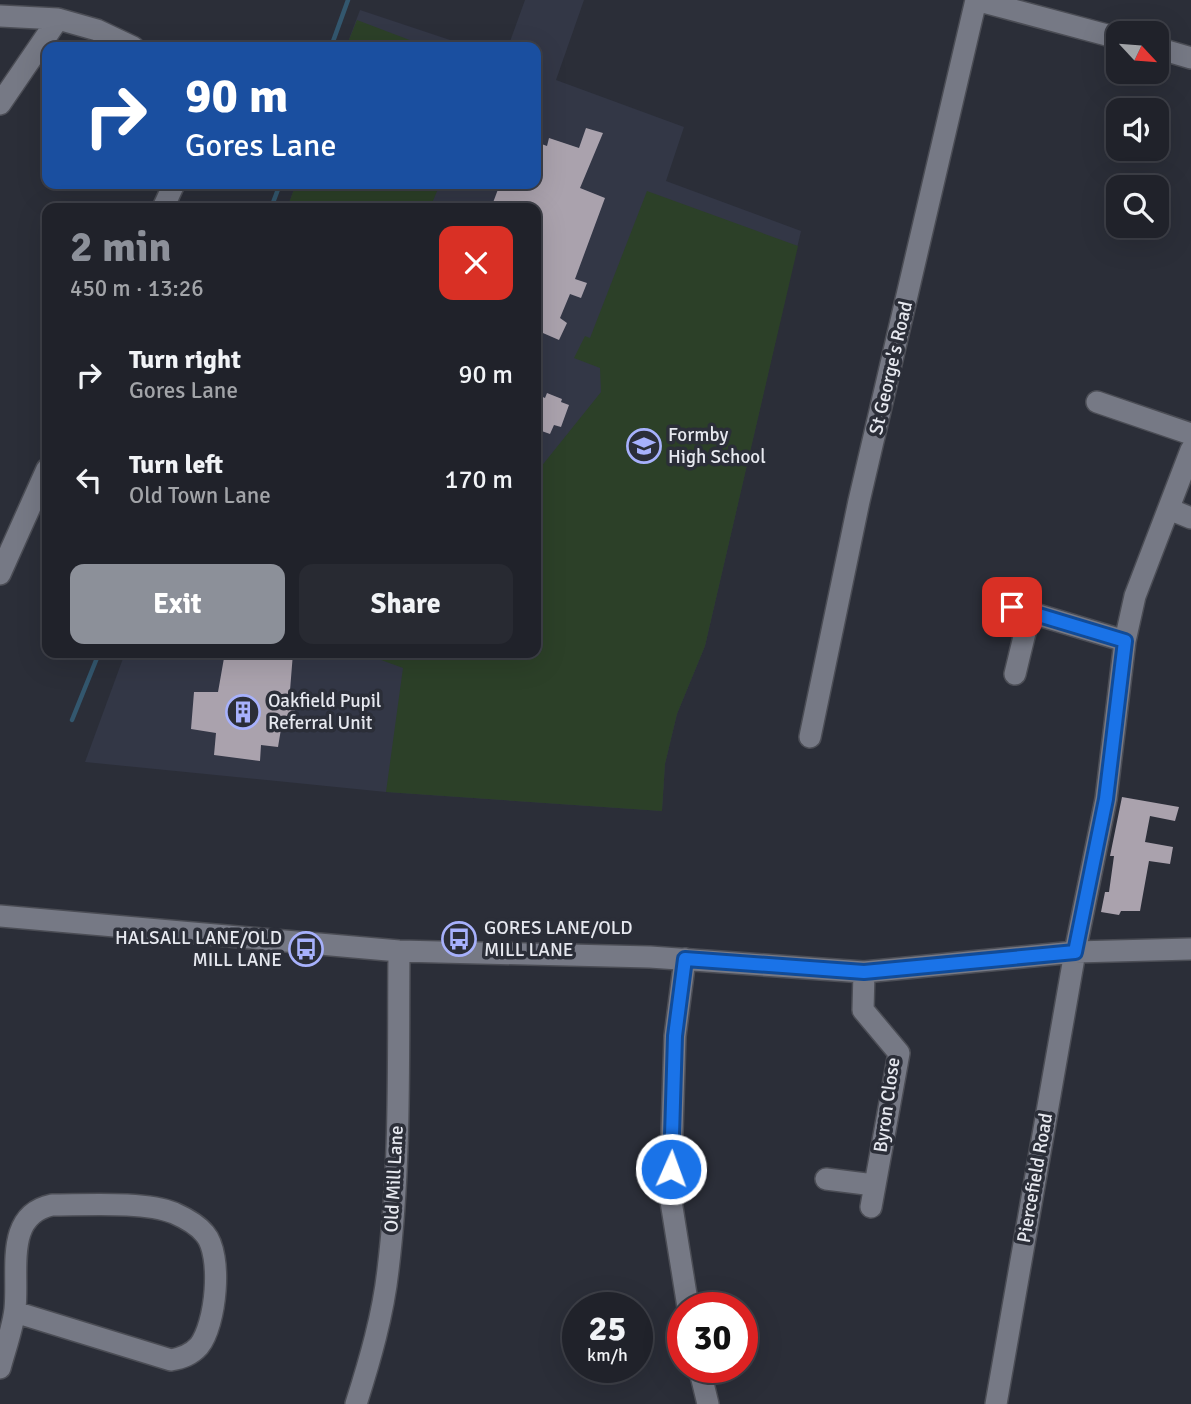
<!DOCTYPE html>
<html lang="en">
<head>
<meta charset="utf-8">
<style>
  body { margin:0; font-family:Signika,sans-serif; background:#282a32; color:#f1f3f6; height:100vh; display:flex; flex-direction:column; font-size:26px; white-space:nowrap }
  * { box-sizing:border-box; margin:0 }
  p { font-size:23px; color:#a2a4a8 }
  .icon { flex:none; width:38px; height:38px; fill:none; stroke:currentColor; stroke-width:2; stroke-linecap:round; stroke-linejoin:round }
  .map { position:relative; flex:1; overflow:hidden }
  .details { position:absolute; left:42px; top:203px; width:499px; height:455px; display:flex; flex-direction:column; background:#20222a; border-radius:14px; box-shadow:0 7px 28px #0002,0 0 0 2px #3d3f47 }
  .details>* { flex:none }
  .banner { position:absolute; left:42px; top:42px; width:499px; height:147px; border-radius:14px; box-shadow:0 7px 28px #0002,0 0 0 2px #3d3f47; background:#1a4fa0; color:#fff; overflow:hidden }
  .needle { width:46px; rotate:116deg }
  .controls { position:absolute; left:1106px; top:21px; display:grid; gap:14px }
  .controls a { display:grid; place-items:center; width:63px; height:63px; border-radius:14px; background:#20222a; box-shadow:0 7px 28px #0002,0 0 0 2px #3d3f47; font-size:35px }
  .speed { position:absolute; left:562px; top:1292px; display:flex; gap:14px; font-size:35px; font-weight:700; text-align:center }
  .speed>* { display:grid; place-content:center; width:91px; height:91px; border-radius:50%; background:#20222a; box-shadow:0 7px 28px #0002,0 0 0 2px #3d3f47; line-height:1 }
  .speed small { font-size:18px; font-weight:400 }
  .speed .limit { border:10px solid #d22; background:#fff; color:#111 }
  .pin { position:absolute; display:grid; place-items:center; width:60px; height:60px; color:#fff; margin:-30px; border-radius:14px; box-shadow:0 4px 10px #0006 }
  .me { position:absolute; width:77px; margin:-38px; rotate:2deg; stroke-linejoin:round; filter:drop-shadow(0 0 5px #0008) }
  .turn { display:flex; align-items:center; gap:24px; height:147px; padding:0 28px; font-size:32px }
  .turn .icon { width:91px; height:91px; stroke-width:2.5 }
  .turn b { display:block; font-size:49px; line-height:60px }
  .round { display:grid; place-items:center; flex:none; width:74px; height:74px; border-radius:14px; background:#282a32 }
  .headline { display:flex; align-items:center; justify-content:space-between; height:119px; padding:0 28px }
  h1 { font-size:42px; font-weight:800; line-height:52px; color:#8c9099 }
  .action { display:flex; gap:14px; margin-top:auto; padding:14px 28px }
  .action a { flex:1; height:80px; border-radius:14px; background:#8c9099; color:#fff; font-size:28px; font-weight:800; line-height:80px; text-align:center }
  .action a+a { background:#282a32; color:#f1f3f6 }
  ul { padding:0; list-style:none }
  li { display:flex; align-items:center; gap:21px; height:105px; padding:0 28px }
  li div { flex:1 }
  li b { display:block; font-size:26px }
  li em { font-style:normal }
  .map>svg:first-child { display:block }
  .built { fill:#333746 }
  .green { fill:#2c4028 }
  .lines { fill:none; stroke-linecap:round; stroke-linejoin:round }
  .stream { stroke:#33576e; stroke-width:4.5 }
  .building { fill:#aaa2ad }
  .minor-casing { stroke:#4b4d55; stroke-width:24 }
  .minor { stroke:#767985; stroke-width:21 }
  .route-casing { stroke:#114b97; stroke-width:18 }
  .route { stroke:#1a73e8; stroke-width:12 }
  .labels { text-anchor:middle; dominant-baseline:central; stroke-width:7; stroke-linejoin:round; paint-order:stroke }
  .street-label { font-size:19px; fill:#e6e8ef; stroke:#2b2e38 }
  .poi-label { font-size:19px; fill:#e6e8ef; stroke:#2b2e38; text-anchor:start }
</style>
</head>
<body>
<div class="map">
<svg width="1191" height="1404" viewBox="0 0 1191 1404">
  <rect width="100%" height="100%" fill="#2b2e38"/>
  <!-- built -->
  <path class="built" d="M525,0H584L556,80L684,127L666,181L801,231L705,646L677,714L665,764L662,811L386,792L85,762L125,653H536V208H287L296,184H536V47H508Z
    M360,10L471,47H346Z"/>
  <!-- green -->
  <path class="green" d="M357,20L428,47H346Z
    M296,184H440L430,208H287Z
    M647,191L798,246L705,646L677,714L665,764L662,811L386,792L403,668L362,653H536V473L601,392L600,368L574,358L585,336L590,338Z"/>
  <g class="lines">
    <!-- stream -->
    <path class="stream" d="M331,47L348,0
      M271,208L280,184
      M72,720L99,653"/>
  </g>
  <!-- building -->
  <path class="building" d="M586,128L603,133L580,188L605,198L575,279L587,283L581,298L570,294L560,318L567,323L559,340L536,330V208H491L500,184H536V142L547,146L549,138L579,148Z
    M547,393L562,399L561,402L569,405L561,427L554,425L550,434L536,429V394L545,398Z
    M250,653H293L289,703L295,704L293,727L281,729L278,747L261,745L260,761L214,755L216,733L191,729L194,692H218L224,658L250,660Z
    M1122,797L1179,807L1175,821L1150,816L1145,842L1173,847L1170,864L1149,861L1140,911H1121L1119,915L1101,912L1105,892H1109L1114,856H1110Z"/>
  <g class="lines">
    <!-- minor casing -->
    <g class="minor-casing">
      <path id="minor" d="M0,16L58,19L97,30L133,47
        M1157,48L1191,58
        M0,104L58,19
        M163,208L174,184
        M1097,402L1191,434
        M1169,509L1191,518
        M0,574L47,469
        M995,602L1125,641
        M1015,674L1030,612
        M810,737L859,501L976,0L1118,38
        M0,916L399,951L650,957L864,972L1075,952L1191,949
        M685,959L675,1036L670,1195L688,1307
        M864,972L863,1010L899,1053L871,1207
        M826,1179L874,1185
        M699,1367L708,1404
        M0,1368C5,1349 13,1328 15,1309C19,1271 4,1215 52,1205C85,1205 145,1201 174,1213C183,1217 198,1225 205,1234C223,1255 216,1325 199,1346C191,1355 182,1358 171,1360L15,1312
        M356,1404C370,1360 383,1315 388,1270C401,1164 398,1057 399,951
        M996,1404L1075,952L1106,799L1125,641L1135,596L1191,450"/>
    </g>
    <!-- minor -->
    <use href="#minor" class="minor"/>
  </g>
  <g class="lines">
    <!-- route casing -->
    <g class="route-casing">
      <path id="route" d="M671,1169L675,1036L685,959L864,972L1075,952L1106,799L1125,641L1012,607"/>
    </g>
    <!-- route -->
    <use href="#route" class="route"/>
  </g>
  <!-- icons -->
  <defs>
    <g id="school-ring" transform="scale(1.75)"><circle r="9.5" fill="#2b2e38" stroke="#a7b1fc" stroke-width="1.5"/><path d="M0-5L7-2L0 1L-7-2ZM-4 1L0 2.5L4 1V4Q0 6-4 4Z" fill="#a7b1fc"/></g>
    <g id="building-ring" transform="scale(1.75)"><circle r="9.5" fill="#2b2e38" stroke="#a7b1fc" stroke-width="1.5"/><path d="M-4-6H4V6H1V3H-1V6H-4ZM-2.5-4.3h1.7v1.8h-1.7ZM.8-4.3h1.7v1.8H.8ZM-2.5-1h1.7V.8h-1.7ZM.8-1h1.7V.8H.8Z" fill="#a7b1fc"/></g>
    <g id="bus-ring" transform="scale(1.75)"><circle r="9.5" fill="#2b2e38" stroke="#a7b1fc" stroke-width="1.5"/><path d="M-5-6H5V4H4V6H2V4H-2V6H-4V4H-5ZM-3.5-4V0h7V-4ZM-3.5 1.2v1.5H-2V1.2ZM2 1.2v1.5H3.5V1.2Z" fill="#a7b1fc"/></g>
  </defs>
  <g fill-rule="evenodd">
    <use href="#school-ring" x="644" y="446"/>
    <use href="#building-ring" x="243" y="712"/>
    <use href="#bus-ring" x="459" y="939"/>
    <use href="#bus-ring" x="306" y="949"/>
  </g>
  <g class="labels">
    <!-- street labels -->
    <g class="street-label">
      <text transform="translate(891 368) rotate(-77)">St George's Road</text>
      <text transform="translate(887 1105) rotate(-82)">Byron Close</text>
      <text transform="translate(1035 1178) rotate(-80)">Piercefield Road</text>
      <text transform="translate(394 1179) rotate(-87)">Old Mill Lane</text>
    </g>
    <!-- poi labels -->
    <g class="poi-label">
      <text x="668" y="435">Formby<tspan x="668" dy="22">High School</tspan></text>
      <text x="268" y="701">Oakfield Pupil<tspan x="268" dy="22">Referral Unit</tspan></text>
      <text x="484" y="928">GORES LANE/OLD<tspan x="484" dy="22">MILL LANE</tspan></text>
      <text x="282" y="938" text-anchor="end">HALSALL LANE/OLD<tspan x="282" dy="22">MILL LANE</tspan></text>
    </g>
  </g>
</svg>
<div class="controls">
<a><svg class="needle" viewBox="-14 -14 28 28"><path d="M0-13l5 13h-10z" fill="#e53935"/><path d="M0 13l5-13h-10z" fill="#a2a4a8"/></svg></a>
<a><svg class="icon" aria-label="sound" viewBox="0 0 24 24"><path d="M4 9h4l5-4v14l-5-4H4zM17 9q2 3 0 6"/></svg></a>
<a><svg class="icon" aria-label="search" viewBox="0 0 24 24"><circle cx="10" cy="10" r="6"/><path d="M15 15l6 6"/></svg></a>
</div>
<div class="speed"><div>25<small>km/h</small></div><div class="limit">30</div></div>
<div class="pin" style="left:1012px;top:607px;background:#d93025"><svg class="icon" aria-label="arrive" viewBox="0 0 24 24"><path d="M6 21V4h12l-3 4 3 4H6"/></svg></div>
<svg class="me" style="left:671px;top:1169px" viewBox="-20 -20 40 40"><circle r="17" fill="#1a73e8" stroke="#fff" stroke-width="3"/><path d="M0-11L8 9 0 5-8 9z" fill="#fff"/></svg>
<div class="banner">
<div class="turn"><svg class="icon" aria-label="right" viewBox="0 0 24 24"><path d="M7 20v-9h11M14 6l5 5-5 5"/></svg><div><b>90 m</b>Gores Lane</div></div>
</div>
<section class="details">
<div class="headline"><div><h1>2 min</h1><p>450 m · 13:26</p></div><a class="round" style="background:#d93025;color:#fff"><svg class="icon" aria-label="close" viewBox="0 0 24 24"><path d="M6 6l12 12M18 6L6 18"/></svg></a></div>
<ul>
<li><svg class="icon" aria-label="right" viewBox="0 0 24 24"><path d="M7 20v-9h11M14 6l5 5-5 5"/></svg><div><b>Turn right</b><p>Gores Lane</p></div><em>90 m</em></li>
<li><svg class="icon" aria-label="left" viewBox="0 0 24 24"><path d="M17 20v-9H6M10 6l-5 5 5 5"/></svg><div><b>Turn left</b><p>Old Town Lane</p></div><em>170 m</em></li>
</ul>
<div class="action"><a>Exit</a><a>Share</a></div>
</section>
</div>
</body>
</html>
